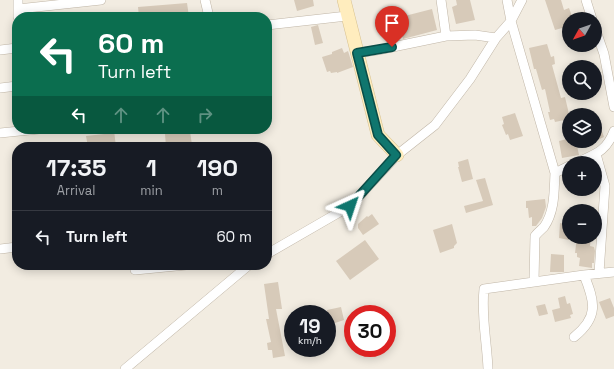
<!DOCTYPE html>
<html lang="en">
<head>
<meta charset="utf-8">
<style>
  body { margin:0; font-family:"Space Grotesk",sans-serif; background:#242831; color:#f1f3f6; height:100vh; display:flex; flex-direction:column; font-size:15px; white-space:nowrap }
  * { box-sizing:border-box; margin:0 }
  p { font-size:13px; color:#9ea1a6 }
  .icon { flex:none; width:22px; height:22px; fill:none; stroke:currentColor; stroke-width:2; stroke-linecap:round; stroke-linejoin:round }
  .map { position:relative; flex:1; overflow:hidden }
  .details { position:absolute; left:12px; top:142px; width:260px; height:128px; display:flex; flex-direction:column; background:#171b24; border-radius:16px; box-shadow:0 2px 10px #0003 }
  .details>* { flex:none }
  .top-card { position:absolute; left:12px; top:12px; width:260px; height:122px; border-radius:16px; box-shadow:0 2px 10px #0003; background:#0b6e4f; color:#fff; overflow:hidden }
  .needle { width:26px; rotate:230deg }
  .buttons { position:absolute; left:562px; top:12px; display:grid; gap:8px }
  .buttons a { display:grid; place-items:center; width:40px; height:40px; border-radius:50%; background:#171b24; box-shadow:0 2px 10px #0003; font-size:20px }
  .speed { position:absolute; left:284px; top:305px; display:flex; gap:8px; font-size:20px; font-weight:700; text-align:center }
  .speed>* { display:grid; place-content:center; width:52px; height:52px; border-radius:50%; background:#171b24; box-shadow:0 2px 10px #0003; line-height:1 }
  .speed small { font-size:10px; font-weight:400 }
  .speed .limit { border:6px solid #d22; background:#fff; color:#111 }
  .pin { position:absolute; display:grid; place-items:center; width:34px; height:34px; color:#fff; margin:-41px -17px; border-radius:50% 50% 50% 0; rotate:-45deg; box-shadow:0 0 4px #0007 }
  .pin .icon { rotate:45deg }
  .me { position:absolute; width:44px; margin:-22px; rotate:42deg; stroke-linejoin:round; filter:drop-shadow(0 0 3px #0008) }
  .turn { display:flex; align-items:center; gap:14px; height:84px; padding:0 20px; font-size:18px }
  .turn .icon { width:52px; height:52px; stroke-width:2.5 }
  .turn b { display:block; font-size:28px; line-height:34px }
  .lanes { display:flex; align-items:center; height:38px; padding:0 20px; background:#0003; justify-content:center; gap:20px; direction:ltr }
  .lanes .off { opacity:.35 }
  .eta { display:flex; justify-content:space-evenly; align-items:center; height:68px; text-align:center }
  .eta b { font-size:24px; font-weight:700; line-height:28px }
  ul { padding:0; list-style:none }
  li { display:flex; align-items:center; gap:12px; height:52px; padding:0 20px; border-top:1px solid #363941 }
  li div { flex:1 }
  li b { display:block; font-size:15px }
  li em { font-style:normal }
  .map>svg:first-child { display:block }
  .building { fill:#d7cab9 }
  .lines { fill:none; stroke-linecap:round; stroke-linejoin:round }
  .street-casing { stroke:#c0b6a7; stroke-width:10 }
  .secondary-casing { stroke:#d8c290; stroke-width:14 }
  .street { stroke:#fff; stroke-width:9 }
  .secondary { stroke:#ffedbe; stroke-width:13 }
  .route-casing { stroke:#0a4d48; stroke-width:10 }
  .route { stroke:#0f766e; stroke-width:7 }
</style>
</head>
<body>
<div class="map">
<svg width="614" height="369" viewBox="0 0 614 369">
  <rect width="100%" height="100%" fill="#f2ece1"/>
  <!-- building -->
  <path class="building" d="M294,0H313L314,6L297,11Z
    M456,0H470L475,20L456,24L452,7L457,5Z
    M545,0H561L564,10L569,8L573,19H569V26L555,30Z
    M187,3L189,17H139L138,7Z
    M432,9L437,30L403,39L397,18Z
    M318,25L323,43L315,45L311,27Z
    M547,44L551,57L554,56L555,64L552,65L561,98L565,97L569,114V119L555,122L554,119L550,120L548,112H550L545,89L542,90L536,69H534L529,48Z
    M342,48L344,53L348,51L353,67L337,73V72L331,73L330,71L327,72L322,57L332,54V52Z
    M515,113L523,136L510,140L508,134L506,135L502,125L504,124L502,117Z
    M595,113L604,137L595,141Z
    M168,129H187V131H190L192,145L166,147L165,134L169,133Z
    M114,130L116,147H88L86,136L104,134V131Z
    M567,139L568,143L576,141L579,155L562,158L559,141Z
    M468,159L473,179L462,182L458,167H459L458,162Z
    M485,178L493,205L466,213L464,206L483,201L476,180Z
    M545,199L546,207L542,218L536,226H532V217L529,218L528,208H526V201Z
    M372,214L379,224L363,235L358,228V224L367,216L368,217Z
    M560,223L568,225L569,240L559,238Z
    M452,224L457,243L454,246V248L440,253L433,230Z
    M577,237H591L590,246L594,247L595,251L594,263H592V268L579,266L580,258L577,257V253H575Z
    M365,240L379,259L350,280L336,261Z
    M551,254L564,255V272H550Z
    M278,282L282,309H276L285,356L273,358L272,350H268L267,343L271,342L266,319H269L264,284Z
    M565,296L567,304L570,303L573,314L570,315L571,318L555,322L552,310L560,308L558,298Z
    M610,298L614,308V316L606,319L599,302Z
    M545,304L548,314L539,316L536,306Z
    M341,307L344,320L332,324L331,323L327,324V310Z"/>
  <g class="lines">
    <!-- street casing -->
    <g class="street-casing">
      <path id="street" d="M205,0L209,17
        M441,0L446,36L475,35L496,38
        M507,0L511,21L555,173
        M586,0L592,19
        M18,9L101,0
        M18,17V0
        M267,25L347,16
        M595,28L604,54L614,107
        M0,50L17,48
        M357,53L378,50L446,36
        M0,88L17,86
        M0,133L39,129
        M596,154L605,186L599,273
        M576,163C595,154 606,152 614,131
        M0,249L17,247
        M267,254L350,206L397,155L435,125L470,79L496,38L511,21L522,0
        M135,270L186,265
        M534,281L535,236C538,232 541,230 544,227C555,211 554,191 555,173L569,166
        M574,337C599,317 595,302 584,275
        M125,369L249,265
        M488,369C487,342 481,316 484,289L584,275L614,272"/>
    </g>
    <!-- secondary casing -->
    <g class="secondary-casing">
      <path id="secondary" d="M344,0L378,135L397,155"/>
    </g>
    <!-- street -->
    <use href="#street" class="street"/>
    <!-- secondary -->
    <use href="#secondary" class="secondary"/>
  </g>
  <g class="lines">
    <!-- route casing -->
    <g class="route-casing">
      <path id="route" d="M350,206L396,155L378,135L357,53L392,47"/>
    </g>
    <!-- route -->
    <use href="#route" class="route"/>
  </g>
</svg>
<div class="buttons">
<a><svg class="needle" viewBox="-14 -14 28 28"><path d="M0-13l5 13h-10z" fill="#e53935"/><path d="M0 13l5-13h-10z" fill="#9ea1a6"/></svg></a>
<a><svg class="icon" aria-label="search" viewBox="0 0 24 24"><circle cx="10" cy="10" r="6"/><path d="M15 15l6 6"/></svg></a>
<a><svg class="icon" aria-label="layers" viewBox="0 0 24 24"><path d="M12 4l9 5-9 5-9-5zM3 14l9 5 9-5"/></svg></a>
<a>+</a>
<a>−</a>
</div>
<div class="speed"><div>19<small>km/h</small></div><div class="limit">30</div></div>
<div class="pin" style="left:392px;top:47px;background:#d93025"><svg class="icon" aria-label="arrive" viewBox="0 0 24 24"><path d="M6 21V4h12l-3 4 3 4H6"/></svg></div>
<svg class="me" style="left:350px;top:206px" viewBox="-20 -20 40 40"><path d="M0-17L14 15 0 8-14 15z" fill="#0f766e" stroke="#fff" stroke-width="4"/></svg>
<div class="top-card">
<div class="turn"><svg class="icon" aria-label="left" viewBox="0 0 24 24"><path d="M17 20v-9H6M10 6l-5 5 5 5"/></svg><div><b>60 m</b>Turn left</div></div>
<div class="lanes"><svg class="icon" aria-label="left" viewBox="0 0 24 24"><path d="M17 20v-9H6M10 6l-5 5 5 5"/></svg><svg class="icon off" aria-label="ahead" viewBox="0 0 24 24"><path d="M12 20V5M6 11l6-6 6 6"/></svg><svg class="icon off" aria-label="ahead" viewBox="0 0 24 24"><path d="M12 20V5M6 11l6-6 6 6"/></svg><svg class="icon off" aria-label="right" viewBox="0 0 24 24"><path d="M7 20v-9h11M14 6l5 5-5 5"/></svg></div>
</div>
<section class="details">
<div class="eta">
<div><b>17:35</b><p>Arrival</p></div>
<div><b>1</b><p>min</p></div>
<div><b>190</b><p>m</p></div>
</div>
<ul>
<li><svg class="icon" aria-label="left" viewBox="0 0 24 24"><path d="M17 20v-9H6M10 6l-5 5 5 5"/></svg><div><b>Turn left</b></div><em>60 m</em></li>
</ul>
</section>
</div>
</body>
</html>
